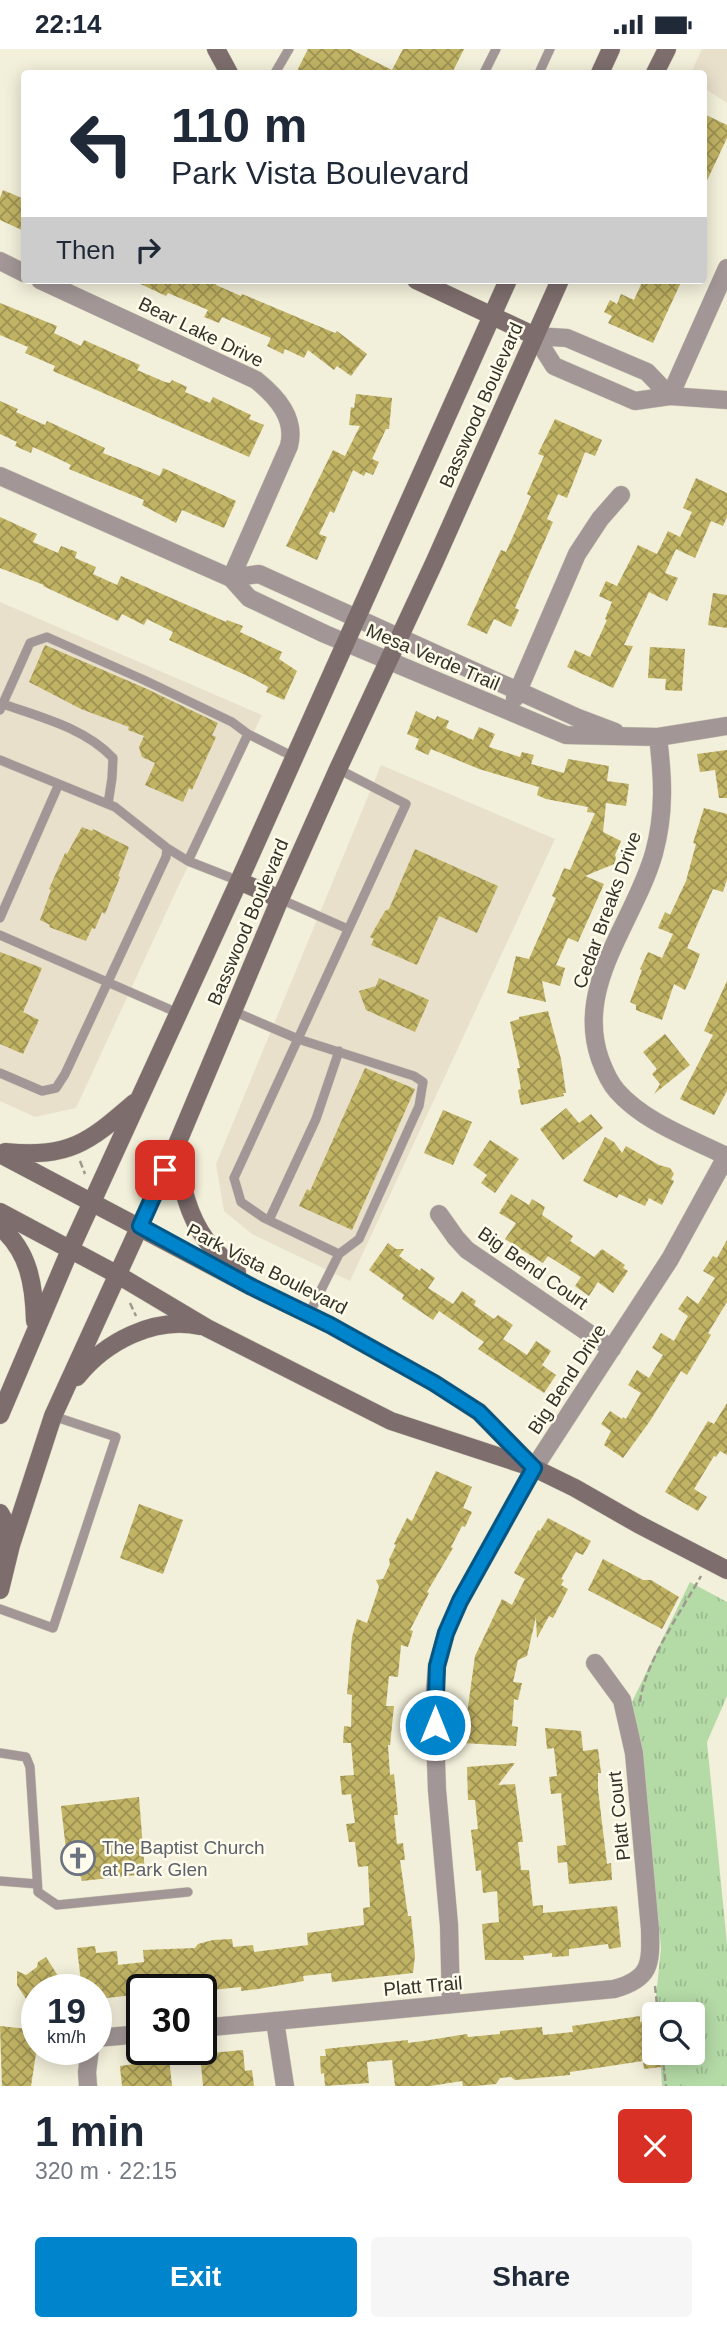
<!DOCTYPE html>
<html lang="en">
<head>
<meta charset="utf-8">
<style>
  body { margin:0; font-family:Arial,sans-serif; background:#f6f6f7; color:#1f2937; height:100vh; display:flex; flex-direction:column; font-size:26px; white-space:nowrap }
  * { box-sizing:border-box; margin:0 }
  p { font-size:23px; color:#747a83 }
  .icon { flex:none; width:38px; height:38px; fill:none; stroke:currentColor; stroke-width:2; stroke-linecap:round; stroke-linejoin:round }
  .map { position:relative; height:2037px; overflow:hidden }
  .drawer { display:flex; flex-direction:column; background:#fff; flex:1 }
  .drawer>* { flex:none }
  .hud { position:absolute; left:21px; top:21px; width:686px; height:214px; border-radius:7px; box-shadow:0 4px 18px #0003; background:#fff; color:#1f2937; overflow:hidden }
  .fabs { position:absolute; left:642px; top:1953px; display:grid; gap:14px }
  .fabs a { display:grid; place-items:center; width:63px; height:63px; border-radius:7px; background:#fff; box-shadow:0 4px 18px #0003; font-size:35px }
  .speed { position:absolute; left:21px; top:1925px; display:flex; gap:14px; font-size:35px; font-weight:700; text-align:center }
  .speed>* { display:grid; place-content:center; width:91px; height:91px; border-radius:50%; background:#fff; box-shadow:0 4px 18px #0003; line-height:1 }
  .speed small { font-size:18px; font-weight:400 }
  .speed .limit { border:4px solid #111; border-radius:10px; background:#fff; color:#111 }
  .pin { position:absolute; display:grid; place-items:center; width:60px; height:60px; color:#fff; margin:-30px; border-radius:14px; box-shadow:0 4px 10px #0006 }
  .me { position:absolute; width:77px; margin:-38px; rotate:0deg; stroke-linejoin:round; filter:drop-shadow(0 0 5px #0008) }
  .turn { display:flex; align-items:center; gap:24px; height:147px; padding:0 35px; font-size:32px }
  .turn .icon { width:91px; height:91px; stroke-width:2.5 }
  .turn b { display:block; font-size:49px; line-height:60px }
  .then { display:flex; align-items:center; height:66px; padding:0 35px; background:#0003; gap:14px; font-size:26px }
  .round { display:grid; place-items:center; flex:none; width:74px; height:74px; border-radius:7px; background:#f6f6f7 }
  .head { display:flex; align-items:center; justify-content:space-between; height:119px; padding:0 35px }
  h1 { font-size:42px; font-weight:600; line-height:52px }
  .primary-button { display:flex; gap:14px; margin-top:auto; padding:14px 35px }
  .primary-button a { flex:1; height:80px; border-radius:7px; background:#0085cc; color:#fff; font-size:28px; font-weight:600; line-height:80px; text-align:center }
  .primary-button a+a { background:#f6f6f7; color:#1f2937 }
  .status { display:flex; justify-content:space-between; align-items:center; height:49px; padding:0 35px; background:#fff; direction:ltr }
  .status svg { height:19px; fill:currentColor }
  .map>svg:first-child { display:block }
  .commercial { fill:#e8e0cb }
  .park { fill:url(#park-tufts) }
  .building { fill:url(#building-cross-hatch) }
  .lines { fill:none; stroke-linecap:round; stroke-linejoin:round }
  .lane-casing { stroke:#d0cdba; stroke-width:10 }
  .street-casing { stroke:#d0cdba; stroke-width:19 }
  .secondary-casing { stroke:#d0cdba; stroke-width:19 }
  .path { stroke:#9c9a8b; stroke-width:2.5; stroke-dasharray:7 3.5; stroke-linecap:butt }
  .lane { stroke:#a29796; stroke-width:9 }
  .street { stroke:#a29796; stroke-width:18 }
  .secondary { stroke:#7d6d6d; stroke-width:18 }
  .route-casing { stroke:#005685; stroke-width:18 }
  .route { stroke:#0085cc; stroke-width:12 }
  .labels { text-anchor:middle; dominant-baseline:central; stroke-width:5; stroke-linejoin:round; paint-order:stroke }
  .street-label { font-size:19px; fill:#333229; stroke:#fffceb }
  .worship-label { font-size:19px; fill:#5b616d; stroke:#fffceb; text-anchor:start }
</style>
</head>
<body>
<div class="status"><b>22:14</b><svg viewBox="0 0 49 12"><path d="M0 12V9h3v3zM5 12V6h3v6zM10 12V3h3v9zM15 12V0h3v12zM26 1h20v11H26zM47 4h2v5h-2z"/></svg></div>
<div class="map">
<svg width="727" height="2037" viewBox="0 0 727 2037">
  <defs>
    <pattern id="park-tufts" width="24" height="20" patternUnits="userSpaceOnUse" patternTransform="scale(1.75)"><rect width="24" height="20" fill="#b4daa6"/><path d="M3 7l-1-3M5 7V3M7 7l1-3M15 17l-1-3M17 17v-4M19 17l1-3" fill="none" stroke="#9bbc8f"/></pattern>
    <pattern id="building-cross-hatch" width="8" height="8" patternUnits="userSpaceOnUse" patternTransform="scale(1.75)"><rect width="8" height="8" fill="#c1b364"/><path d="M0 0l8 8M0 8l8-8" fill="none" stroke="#9d9252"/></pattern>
  </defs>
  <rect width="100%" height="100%" fill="#f2efda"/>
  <!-- commercial -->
  <path class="commercial" d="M702,0H727V54L704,39V24H691Z
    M0,553L262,666L177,840L76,1059L35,1068L0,1052Z
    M381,716L555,790L350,1232L252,1185L224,1162L216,1115Z"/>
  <!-- park -->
  <path class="park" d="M690,1533L727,1553V1647L707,1693L727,1895V2037H662L660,2004H693V1965H657L656,1948L661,1899L645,1729L632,1653Z"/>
  <!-- building -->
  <path class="building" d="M308,0H350L392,21L403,0H464L452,24H296Z
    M704,65L727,76V89L704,138Z
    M3,141L24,150V182L0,171V149Z
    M132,231H218L216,236L241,247L242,245L335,284L337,282L367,305L351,327L337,317L334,321L308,301L304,309L285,300L283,305L267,297L271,289L222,268L219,274L204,268L208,261L168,244L166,247Z
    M643,231H682L653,294L608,274L612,267L604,263L610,251L617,255L621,245L634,251Z
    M0,254L57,277L54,284L81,297L84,291L140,316L137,321L165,333L170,334L172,331L187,338L185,343L210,354L213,348L251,366L249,370L264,376L249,408L53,322L55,317L25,304L28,298L0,286Z
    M356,345L392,349L389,380H386L372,410L379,413L373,426L366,423L364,427L353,421L334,464L330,462L319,485L327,488L317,511L286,497L333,401L345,407L360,377L349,376L351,358L354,359Z
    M0,352L18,360L16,363L45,376L47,372L105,399L103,404L160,427L163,419L236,452L224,479L182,461L176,474L142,456L144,451L69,420L71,416L59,410L33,398L31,404L15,397L17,393L0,385Z
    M555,370L602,391L595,407L585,403L567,449L558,445L547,470L553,473L515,559L519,561L511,578L494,570L487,585L467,576L501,501L506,503L531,447L527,445L544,407L538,405Z
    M696,429L727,444V468L723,477L711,472L695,509L676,500L665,524L678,529L667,552L649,543L624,596L633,597L613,639L567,618L575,601L590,608L607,571L605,570L612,553L599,547L606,532L617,537L638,496L657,505L668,482L680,488L692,463L683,459Z
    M0,468L37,485L33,493L58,504L61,497L77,503L75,509L96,518L93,525L117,536L121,527L226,573L227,571L243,577L240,583L282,603L279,610L297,622L284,651L266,643L268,638L252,629L169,591L173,583L147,570L144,576L122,565L118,572L43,537L44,536L0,519Z
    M713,544L727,546V579L708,576Z
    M45,596L147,640L218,674L212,686L216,688L192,741L189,739L183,753L145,736L155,714L142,708L139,698L144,687L128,681L129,678L81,660L29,633Z
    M650,598L685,600L682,642L665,641L666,630L648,629Z
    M416,662L435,671L437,667L449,672L446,679L473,691L479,678L495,685L489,698L520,708L522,703L534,706L531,715L564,724L568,710L609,717L607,732L629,735L626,757L606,754L603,783L621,792L615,806L616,809L614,815L585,827L604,835L578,893L568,889L556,916L565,919L560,937L542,932L546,953L507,944L516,907L529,910L556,849L552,847L564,819L570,821L595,764L587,763L588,758L546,750L537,746L539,738L479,720L431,700L428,706L415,700L419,690L407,685Z
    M727,701V749H719L715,721L700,723L697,705Z
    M704,759L727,765V830L723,843L713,840L687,899L700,905L692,926L685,941L674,935L662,971L636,961V956L630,953L642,921L640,920L648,903L662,909L673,885L658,879L665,863L670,866L686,832L696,795L693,794Z
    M82,778L92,782L93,780L129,798L118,827L120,828L105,865L102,863L95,880L92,879L86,892L49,878L50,876L40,871L51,841L49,840L65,804L67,805Z
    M415,800L498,837L477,884L439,867L417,916L371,896L374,890L370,888L385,862L389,860Z
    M0,903L42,919L23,963L39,971L23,1005L0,995Z
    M379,929L429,951L415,983L366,961L359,942L376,937Z
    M727,932V1042L714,1066L680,1050L713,986L704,982Z
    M548,962L561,1010L566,1044H563L564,1047L521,1056L518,1041L521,1040L517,1019H520L510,973L519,970V968Z
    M665,985L690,1016L654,1045L660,1035L652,1025L657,1020L643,1003Z
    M365,1019L415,1040L352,1181L299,1157L307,1140L310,1142Z
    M566,1059L579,1074L591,1065L603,1079L563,1111L540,1080Z
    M443,1061L472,1073L453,1116L424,1104Z
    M605,1088L614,1093L622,1104L626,1097L659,1116L670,1119L674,1125L671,1130L674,1132L662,1156L649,1149L645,1157L619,1145L617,1149L583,1132Z
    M490,1091L519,1110L495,1144L481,1134L487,1126L473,1116Z
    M511,1145L529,1156L532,1150L545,1158L542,1166L573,1187L570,1192L594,1208L602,1200L625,1216L623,1219L628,1222L613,1244L598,1233L589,1247L575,1237L581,1228L548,1207L543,1214L505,1190L516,1174L499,1164Z
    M727,1191V1253L708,1284L711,1286L687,1326L681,1322L650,1372L623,1409L604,1396L611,1382L601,1375L610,1362L622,1370L623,1368L626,1370L641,1344L628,1336L637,1321L649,1329L663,1306L652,1299L661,1284L674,1292L688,1267L678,1260L687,1247L698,1255L715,1229L703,1222L713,1207L717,1209Z
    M388,1194L396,1200H404L399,1207L420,1222L421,1219L435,1229L428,1239L453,1255L462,1242L476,1252L474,1256L494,1270L498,1266L513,1276L503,1290L527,1306L536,1292L551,1302L542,1316L556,1326L544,1344L478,1300L484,1293L439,1262L433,1271L402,1250L404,1246L369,1221Z
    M727,1354V1406L720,1402L716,1408L714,1407L694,1440L707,1448L698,1462L665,1443L708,1372L714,1375Z
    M436,1422L472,1438L463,1459L472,1463L465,1478L462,1477L451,1498L453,1499L427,1543L429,1544L410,1581L413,1582L408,1598L401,1596L398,1628L389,1627L386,1657H394L390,1696H388L390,1726L394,1725L398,1766H394L397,1795L403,1794L405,1811H400L408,1867H411L415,1907L413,1924L332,1933L331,1924L303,1927L304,1932L258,1940L241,1942V1938L201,1942L142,1941V1945L98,1950L96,1941H82L77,1899L95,1897L96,1904L117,1902L118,1916L144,1913L143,1901L195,1899L198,1895L213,1891L232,1890L233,1898L253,1896L254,1903L308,1896L307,1884L364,1876L363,1859L370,1858L368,1817L358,1818L355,1793H349L346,1775L355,1774L351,1745L342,1746L340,1727L354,1726L351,1694H343L344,1677L351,1678L352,1646L347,1645L352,1588L357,1570L367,1574L379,1538L376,1531L383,1530L390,1515L389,1511L396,1496L394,1495L407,1469L412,1472Z
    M139,1455L183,1471L163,1525L120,1509Z
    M548,1469L591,1492L583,1506L576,1503L561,1530L564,1531L561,1536L568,1540L553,1569L549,1567L537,1589L536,1568L527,1607L518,1611L513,1633L522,1634L518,1651L514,1650L512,1677L518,1678L516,1697L463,1694L475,1607L502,1550L512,1556L525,1530L514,1524L538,1481L540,1482Z
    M603,1510L643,1531H651L679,1548L662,1580L588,1541Z
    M545,1679L581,1682L583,1702L598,1700L601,1724H598V1740L602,1774L607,1815L611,1814L612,1831L569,1835L567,1813L558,1814L557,1797L566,1796L561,1744L551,1745L549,1728L557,1727L554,1699L547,1700Z
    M515,1714L498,1736L515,1735L523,1793H518L521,1821H529L533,1857L543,1856V1864L617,1857L621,1898L609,1900L608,1895L569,1900V1907L552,1908V1904L523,1907L524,1911H485L482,1875L499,1873L497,1842L483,1844L481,1821L476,1822L471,1781L478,1780L475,1751H468L467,1718Z
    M139,1748L145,1825L82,1832L81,1828L68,1818L61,1757Z
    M46,1908L67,1941H37V1967L17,1936V1922L26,1926L37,1918L38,1913Z
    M640,1967V1973L654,1971V2004H660L662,2018L644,2020L643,2012L570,2023V2026L515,2031L511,2028L500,2029L496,2035L475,2037H463L462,2032L430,2037H395L392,2011L367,2013L369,2034L325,2037L324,2024L321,2025L320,2007H326L325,2000L408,1991V1994L423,1992L467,1985L468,1988L500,1985V1982L542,1978L543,1986L573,1983L572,1977Z
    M0,1977L37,1981V1998L31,2037H2Z
    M243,2001L245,2022L252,2021L254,2037H203L200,2005Z
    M169,2008L172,2037H122L120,2017L134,2015V2012Z"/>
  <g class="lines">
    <!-- lane casing -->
    <g class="lane-casing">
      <path id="lane" d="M275,24L289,0
        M484,24L496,0
        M539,24L550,0
        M3,655C40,668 85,679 113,709L112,729L108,755
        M0,661L30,594L47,588L144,631L232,673L248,685
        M0,711L115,758L167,799L188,812L239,832
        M188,812L248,685L294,708
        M280,850L348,880
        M0,869L58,737
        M0,886L178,964
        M233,962L298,990L414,1027L423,1033L419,1057L359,1190L339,1205
        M0,1024L42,1042L56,1039L65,1025L166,808L167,799
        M269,1171L316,1070L339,1002
        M309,1265L339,1205L264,1169L241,1153L234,1129L406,755L338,720
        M0,1560L53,1579L116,1388L53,1367
        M0,1704L26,1708L30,1718L38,1843L57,1856L188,1843
        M0,1832L37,1835"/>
    </g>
    <!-- street casing -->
    <g class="street-casing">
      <path id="street" d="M0,212L24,224
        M40,231L256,331C277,348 296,369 289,397L231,529
        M535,287L554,317L635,352L670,347L727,351
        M535,287L567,289L647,323L670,347
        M670,347L727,219
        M0,427L231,529L249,549L325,585L566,686L658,688L727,677
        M231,529L259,525L578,669L615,683
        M515,649L577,505L600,470L621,446
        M658,688C663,728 665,764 654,804C635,872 574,936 600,1010C604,1021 609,1033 617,1042C644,1073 690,1089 726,1107
        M439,1165L456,1189L467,1201L612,1300
        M451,1955L449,1876L437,1741L434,1654L437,1617L446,1584L460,1552L534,1419L670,1210L727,1106
        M275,1972L285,2037
        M201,1979L614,1940C651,1930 651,1915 650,1880L634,1704L622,1651L595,1614
        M96,1989L142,1985
        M88,2037L87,2023L90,2000"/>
    </g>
    <!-- secondary casing -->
    <g class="secondary-casing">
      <path id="secondary" d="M216,0L229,24
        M600,24L611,0
        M655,24L667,0
        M416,231L535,287
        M239,832L280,850
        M175,1100C181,1131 186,1164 206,1191C214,1202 227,1212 237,1223
        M5,1103C69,1109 88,1094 134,1054
        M0,1105L252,1238L330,1276L434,1334L479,1363L532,1417
        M0,1163L118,1226L207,1279L391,1372L534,1419L575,1439L638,1475L727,1521
        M0,1178C29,1202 34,1236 35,1272
        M77,1328C105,1293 154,1267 200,1277
        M0,1366L70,1201L239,832L508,231
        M0,1464L4,1471L0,1500
        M0,1541L11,1496L53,1367L175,1100L280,850L338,720L434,514L560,231"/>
    </g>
    <!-- path -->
    <path class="path" d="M80,1112L85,1125
      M130,1254L136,1267
      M640,1653C644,1615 682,1561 701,1527
      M655,1937L658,1965
      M662,2004L666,2037"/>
    <!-- lane -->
    <use href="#lane" class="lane"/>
    <!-- street -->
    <use href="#street" class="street"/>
    <!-- secondary -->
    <use href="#secondary" class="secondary"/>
  </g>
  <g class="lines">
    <!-- route casing -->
    <g class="route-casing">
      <path id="route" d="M165,1121L140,1177L252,1238L330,1276L434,1334L479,1363L534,1419L460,1552L446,1584L437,1617L435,1676"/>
    </g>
    <!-- route -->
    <use href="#route" class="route"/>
  </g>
  <!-- icons -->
  <defs>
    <g id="church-ring" transform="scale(1.75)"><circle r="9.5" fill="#fffceb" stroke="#6b7280" stroke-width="1.5"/><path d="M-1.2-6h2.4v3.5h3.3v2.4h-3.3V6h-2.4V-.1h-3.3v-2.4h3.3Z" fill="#6b7280"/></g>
  </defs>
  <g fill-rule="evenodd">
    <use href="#church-ring" x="78" y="1809"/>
  </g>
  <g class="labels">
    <!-- street labels -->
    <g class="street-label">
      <text transform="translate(201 283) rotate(26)">Bear Lake Drive</text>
      <text transform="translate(481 356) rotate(-66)">Basswood Boulevard</text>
      <text transform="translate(433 608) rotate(23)">Mesa Verde Trail</text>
      <text transform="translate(607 861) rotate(-70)">Cedar Breaks Drive</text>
      <text transform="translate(248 873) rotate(-67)">Basswood Boulevard</text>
      <text transform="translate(533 1219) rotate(35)">Big Bend Court</text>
      <text transform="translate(267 1220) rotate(27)">Park Vista Boulevard</text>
      <text transform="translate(567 1330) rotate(-57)">Big Bend Drive</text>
      <text transform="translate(619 1767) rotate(-96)">Platt Court</text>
      <text transform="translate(423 1937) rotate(-5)">Platt Trail</text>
    </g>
    <!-- worship labels -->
    <g class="worship-label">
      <text x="102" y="1798">The Baptist Church<tspan x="102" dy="22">at Park Glen</tspan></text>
    </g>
  </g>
</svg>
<div class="fabs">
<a><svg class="icon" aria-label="search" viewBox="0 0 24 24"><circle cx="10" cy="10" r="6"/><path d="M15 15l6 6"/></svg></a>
</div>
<div class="speed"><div>19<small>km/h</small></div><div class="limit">30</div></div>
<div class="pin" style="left:165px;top:1121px;background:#d93025"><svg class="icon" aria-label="arrive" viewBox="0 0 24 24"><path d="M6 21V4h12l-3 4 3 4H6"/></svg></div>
<svg class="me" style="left:435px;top:1676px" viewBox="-20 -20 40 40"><circle r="17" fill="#0085cc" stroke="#fff" stroke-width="3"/><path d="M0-11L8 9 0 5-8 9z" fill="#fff"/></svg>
<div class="hud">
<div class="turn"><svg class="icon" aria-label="left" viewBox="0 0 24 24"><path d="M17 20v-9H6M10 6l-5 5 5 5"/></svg><div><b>110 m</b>Park Vista Boulevard</div></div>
<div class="then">Then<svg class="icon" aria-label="right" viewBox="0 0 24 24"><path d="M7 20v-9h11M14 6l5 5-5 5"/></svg></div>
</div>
</div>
<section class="drawer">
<div class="head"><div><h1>1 min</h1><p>320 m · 22:15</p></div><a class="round" style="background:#d93025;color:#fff"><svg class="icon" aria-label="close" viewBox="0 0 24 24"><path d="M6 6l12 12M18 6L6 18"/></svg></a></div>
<div class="primary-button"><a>Exit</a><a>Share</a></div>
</section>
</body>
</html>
